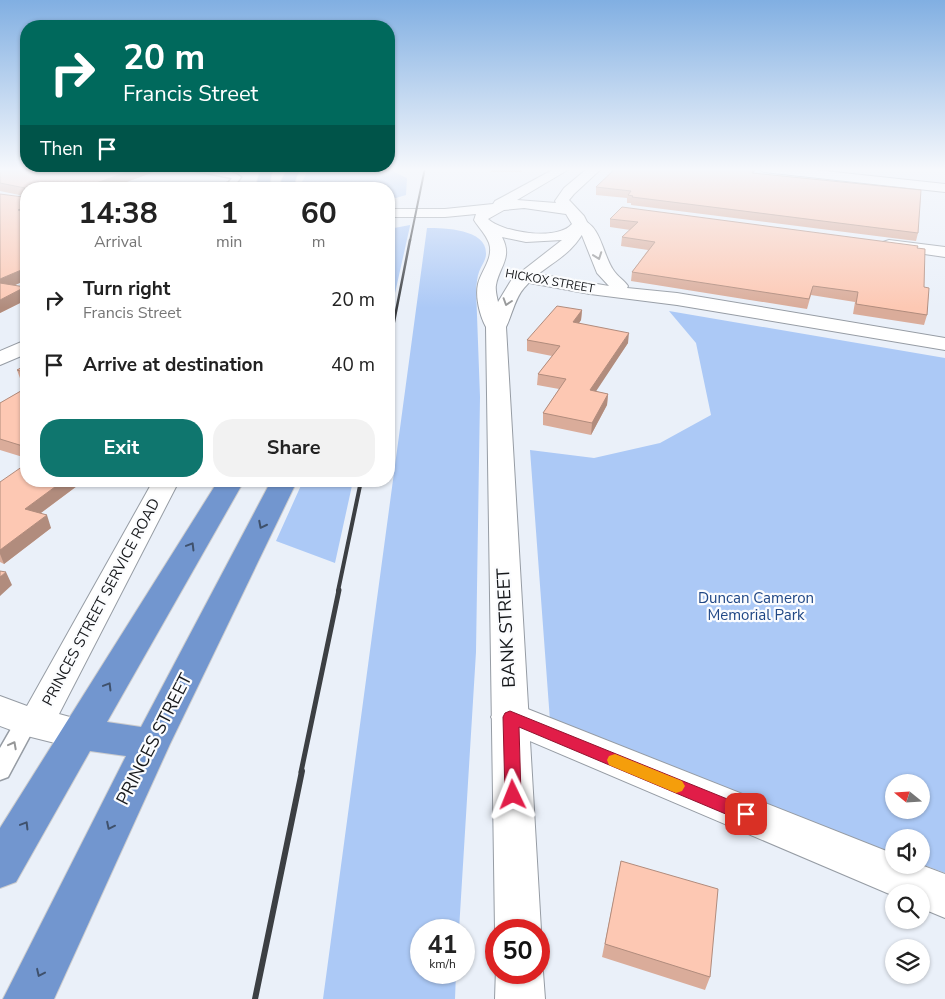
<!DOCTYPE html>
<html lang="en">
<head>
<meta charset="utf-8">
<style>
  body { margin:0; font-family:"Nunito Sans",sans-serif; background:#f2f2f2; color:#222; height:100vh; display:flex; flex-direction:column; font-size:19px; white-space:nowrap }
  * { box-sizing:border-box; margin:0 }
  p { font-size:16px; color:#767676 }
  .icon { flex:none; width:28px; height:28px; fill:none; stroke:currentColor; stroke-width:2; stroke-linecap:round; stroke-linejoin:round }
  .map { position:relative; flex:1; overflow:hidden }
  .side { position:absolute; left:20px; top:182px; width:375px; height:305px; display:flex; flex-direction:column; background:#fff; border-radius:20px; box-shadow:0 1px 4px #0004 }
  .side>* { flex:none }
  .top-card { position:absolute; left:20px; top:20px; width:375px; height:152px; border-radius:20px; box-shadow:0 1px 4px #0004; background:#00695c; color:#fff; overflow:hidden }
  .needle { width:32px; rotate:288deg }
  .tools { position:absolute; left:885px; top:774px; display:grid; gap:10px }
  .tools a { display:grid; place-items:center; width:45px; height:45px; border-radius:50%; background:#fff; box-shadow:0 1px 4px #0004; font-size:25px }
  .speed { position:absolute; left:410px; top:919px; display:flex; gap:10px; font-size:25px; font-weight:700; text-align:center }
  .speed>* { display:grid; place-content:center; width:65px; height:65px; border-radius:50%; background:#fff; box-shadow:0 1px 4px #0004; line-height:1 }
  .speed small { font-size:12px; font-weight:400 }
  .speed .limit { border:8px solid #d22; background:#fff; color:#111 }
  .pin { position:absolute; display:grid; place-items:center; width:42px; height:42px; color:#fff; margin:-21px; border-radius:10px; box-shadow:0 2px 8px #0006 }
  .me { position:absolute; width:55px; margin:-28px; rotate:358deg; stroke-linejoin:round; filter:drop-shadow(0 0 4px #0008) }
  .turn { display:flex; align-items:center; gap:18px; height:105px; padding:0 20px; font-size:22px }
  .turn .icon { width:65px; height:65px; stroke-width:2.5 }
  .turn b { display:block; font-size:35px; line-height:42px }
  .then { display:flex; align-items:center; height:48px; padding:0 20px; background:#0003; gap:10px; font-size:19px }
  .eta { display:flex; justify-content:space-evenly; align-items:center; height:85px; text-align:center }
  .eta b { font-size:30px; font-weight:700; line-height:35px }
  .cta { display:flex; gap:10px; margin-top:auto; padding:10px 20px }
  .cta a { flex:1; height:58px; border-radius:20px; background:#0f766e; color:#fff; font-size:20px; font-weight:700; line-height:58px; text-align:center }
  .cta a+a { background:#f2f2f2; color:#222 }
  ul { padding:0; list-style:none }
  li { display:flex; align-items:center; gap:15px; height:65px; padding:0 20px }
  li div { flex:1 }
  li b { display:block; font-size:19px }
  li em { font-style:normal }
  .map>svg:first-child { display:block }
  .green { fill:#acc9f6; fill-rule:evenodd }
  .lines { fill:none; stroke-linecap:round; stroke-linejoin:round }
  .lane-casing { stroke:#969ca4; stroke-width:3 }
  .street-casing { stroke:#969ca4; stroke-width:2 }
  .secondary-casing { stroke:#969ca4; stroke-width:2 }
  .highway-casing { stroke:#cccccd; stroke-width:2 }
  .lane { fill:#fff; fill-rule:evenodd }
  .street { fill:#fff; fill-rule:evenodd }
  .secondary { fill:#fff; fill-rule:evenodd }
  .highway { fill:#7296cf; fill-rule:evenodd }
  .rail-far5 { stroke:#3c3f43; stroke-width:2 }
  .rail-far4 { stroke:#3c3f43; stroke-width:2.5 }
  .rail-far3 { stroke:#3c3f43; stroke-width:3 }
  .rail-far2 { stroke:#3c3f43; stroke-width:4 }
  .rail-far1 { stroke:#3c3f43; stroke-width:5 }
  .rail { stroke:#3c3f43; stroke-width:6 }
  .wall { fill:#daac9a }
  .shaded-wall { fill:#b18c7d }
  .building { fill:#fdc8b3; stroke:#b18c7d }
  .oneway { stroke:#969798 }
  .oneway2 { stroke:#3f516c }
  .route { fill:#e11d48; stroke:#92132f }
  .slow { fill:#f59e0b }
  .labels { text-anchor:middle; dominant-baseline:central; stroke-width:4.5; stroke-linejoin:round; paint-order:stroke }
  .far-street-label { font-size:12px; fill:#16181b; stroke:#fbfcfe }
  .park-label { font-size:15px; fill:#214886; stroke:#fbfcfe }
  .street-label { font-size:15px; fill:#16181b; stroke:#fbfcfe }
  .near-street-label { font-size:18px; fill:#16181b; stroke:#fbfcfe }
</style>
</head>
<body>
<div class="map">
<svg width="945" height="999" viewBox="0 0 945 999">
  <rect width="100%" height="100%" fill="#eaf0f9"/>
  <!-- green -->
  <path class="green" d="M366,168H393L394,172L407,178L406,195L389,200V189H308L301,184L307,172L363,173Z
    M410,225V226L389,320V229Z
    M427,228C445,228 487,229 486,254C486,260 481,266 479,272C477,277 477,283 476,288L480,397L476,652L459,930H421V972L456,973L455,999H323Z
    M669,311L945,358V873L921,864V838H894V855L551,734L530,450L594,458L660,443L711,415L696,343ZM894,782H921V810H894Z
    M303,481H353L335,563L276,541Z"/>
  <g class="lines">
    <!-- lane casing -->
    <g class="lane-casing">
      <path id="lane" d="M180,168C198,167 226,167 241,177C234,188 228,189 215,189L229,182L232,178Z
        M27,712L35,715L38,721L8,777L0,780V748L19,715Z"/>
    </g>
    <!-- street casing -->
    <g class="street-casing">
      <path id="street" d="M758,168H797L945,184V192L764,172Z
        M580,219C602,225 602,255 614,271C618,277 624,280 628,286L627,288L677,293L945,338V350L677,305L590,294L519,281L516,277L519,273L525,272L609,286L597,273L581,233L572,224L575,221Z
        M889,240L945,247V257L883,248L881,245L883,242Z
        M26,340V354L0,365V351Z
        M153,481H179L59,714L92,723L98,734L92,745L79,749L27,736L0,726V696L27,706Z
        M510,702L894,854V865H921L945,874V918L921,908V892H894V896L497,727L491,717L497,707Z"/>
    </g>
    <!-- secondary casing -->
    <g class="secondary-casing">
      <path id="secondary" d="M556,168H571L517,200L556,203L555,201L564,188L588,168H602L574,194L569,200L584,216L588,224C570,261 547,261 524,288C515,298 512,315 506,327L541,930L539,936V930H496V934L495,930L486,327C480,316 475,297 478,284C481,271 494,258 489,243C485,233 479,228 474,220L476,214L445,217H389V209H445L493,204L495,201ZM524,208L566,214L572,224C558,241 503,233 488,219L504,210ZM502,237L526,242L562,240L512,279L498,302C497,297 495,290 496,285C499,267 513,258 502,237Z
        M539,961L543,972L545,999H495L496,968V972H539Z"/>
    </g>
    <!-- highway casing -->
    <g class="highway-casing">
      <path id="highway" d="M263,168H275L271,175L269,189H255L259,175Z
        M288,168H300L295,181L298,189H284L281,181Z
        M218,481H244L107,722L141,727L271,481H297L170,744L54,999H3L126,756L90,751L16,882L0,888V828Z"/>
    </g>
    <!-- lane -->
    <use href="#lane" class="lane"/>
    <!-- street -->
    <use href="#street" class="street"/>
    <!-- secondary -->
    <use href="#secondary" class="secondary"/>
    <!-- highway -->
    <use href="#highway" class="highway"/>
    <!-- rail-far5 -->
    <path class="rail-far5" d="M410,241L425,168"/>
    <!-- rail-far4 -->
    <path class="rail-far4" d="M392,332L410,240"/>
    <!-- rail-far3 -->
    <path class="rail-far3" d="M389,345L392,331"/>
    <!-- rail-far2 -->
    <path class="rail-far2" d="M338,591L361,481"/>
    <!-- rail-far1 -->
    <path class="rail-far1" d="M301,772L339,590"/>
    <!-- rail -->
    <path class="rail" d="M255,999L302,771"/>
  </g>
  <!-- wall -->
  <path class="wall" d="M0,168H165L107,189H26V280L15,285L26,293V300L0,313L23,197L24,196L0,191Z
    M217,168H250L238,173Z
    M491,168H522V172H491Z
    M616,168H756L754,173L918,233L916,241L631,205V203H627V198L596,195V187Z
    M610,219L917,248L927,315L924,325L853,314L855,302L811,295L807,309L631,281L632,272L648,250L621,246L622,237L630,230L610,227Z
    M582,310L581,320L579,323L628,343L595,391L608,394L607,405L591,435L543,425V413L559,389L537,385L538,374L552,356L527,351V340Z
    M26,365V383L21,381L17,370Z
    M26,388V458L0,450V403Z
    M0,482L81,483L41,513L51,528L4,564L0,562Z
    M621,861L710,977L705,990L602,957Z"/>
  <!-- shaded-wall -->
  <path class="shaded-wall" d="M139,168H165L107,189H79Z
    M237,168H250L238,173Z
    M754,168H756L750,180L752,173Z
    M26,207V218L18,210Z
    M26,268V280L0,292V279Z
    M25,287L26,293V300L0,313V300Z
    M582,310L581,320L572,333L573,322Z
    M629,333L628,343L589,402L590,390Z
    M608,394L607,405L591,435L592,423Z
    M63,481H80L81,483L30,521L25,509Z
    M47,515L51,528L4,564L0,554V550Z
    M6,572L12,585L0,596V577Z"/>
  <!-- building -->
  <path class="building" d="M0,168H139L79,189H26V207L18,210L26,211V268L0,279V194L23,197L25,196V188L0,183Z
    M616,168H754L752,173L921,190L918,233L632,197L633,196L628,195L631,191L596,187Z
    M622,207L918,246L917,248L925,249L924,287L929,288L927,315L856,304L858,292L813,286L809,299L632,272L655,242L622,237L638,222L610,219Z
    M0,283L25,287L0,300Z
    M557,306L582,310L573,322L629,333L590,390L608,394L592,423L543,413L566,379L538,374L560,346L527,340Z
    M26,365V373L17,370Z
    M26,388V447L0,439V403Z
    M26,464V481H63L25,509L47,515L0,550V482Z
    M0,571L6,572L0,577Z
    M621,861L718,889L710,977L605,944Z"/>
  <!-- one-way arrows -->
  <defs><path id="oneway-chevron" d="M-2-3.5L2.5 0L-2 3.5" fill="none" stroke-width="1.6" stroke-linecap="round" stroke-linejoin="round" transform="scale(1.25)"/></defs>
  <g class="oneway">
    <use href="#oneway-chevron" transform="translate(598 256) rotate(70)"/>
    <use href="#oneway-chevron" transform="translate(507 302) rotate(108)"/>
    <use href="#oneway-chevron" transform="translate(13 745) rotate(-62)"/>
  </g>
  <g class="oneway2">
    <use href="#oneway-chevron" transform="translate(262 525) rotate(117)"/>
    <use href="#oneway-chevron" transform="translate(191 546) rotate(-59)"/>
    <use href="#oneway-chevron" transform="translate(108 686) rotate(-59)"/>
    <use href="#oneway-chevron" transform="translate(25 825) rotate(-59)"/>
    <use href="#oneway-chevron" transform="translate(110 826) rotate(116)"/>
    <use href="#oneway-chevron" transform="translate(40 973) rotate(115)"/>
  </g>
  <!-- sky -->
  <linearGradient id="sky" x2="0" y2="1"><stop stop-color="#81afe2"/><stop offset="0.55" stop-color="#f6f8fc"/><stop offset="1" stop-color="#f6f8fc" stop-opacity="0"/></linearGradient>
  <rect width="945" height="308" fill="url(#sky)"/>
  <!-- route -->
  <path class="route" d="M510,711L752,809L754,814L752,820L746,822L740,820L519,727L521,795L519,800L513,802L507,800L505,795L503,717L505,713Z"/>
  <!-- slow -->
  <path class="slow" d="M615,754L682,781L685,786L682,791L676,793L609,765L607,760L609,756Z"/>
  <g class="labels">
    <!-- far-street labels -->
    <g class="far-street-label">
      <text transform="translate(550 281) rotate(10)">HICKOX STREET</text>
    </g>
    <!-- park labels -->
    <g class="park-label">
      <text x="756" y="598">Duncan Cameron<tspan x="756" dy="17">Memorial Park</tspan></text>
    </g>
    <!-- street labels -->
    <g class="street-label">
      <text transform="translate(101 602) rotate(-62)">PRINCES STREET SERVICE ROAD</text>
    </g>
    <!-- near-street labels -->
    <g class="near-street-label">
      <text transform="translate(506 628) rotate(-93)">BANK STREET</text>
      <text transform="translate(154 739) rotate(-63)">PRINCES STREET</text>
    </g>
  </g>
</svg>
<div class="tools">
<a><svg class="needle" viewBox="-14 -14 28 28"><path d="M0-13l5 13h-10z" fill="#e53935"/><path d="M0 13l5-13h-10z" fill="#767676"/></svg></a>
<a><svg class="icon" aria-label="sound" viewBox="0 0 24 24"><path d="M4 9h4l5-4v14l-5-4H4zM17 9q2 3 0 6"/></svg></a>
<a><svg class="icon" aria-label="search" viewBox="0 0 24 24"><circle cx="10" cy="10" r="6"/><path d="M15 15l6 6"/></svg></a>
<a><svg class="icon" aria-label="layers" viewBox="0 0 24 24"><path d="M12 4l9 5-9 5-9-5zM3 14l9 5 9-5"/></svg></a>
</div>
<div class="speed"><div>41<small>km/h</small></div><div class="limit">50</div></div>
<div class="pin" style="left:746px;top:814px;background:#d93025"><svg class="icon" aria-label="arrive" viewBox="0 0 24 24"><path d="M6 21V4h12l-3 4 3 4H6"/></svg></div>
<svg class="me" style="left:513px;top:795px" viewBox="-20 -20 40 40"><path d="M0-17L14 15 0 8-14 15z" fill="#e11d48" stroke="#fff" stroke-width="4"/></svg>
<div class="top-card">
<div class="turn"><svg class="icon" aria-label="right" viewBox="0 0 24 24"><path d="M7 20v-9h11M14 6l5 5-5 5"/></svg><div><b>20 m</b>Francis Street</div></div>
<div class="then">Then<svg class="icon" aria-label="arrive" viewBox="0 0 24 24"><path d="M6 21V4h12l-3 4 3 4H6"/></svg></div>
</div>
<section class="side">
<div class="eta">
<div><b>14:38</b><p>Arrival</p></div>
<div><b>1</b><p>min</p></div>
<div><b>60</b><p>m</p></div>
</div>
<ul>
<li><svg class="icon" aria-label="right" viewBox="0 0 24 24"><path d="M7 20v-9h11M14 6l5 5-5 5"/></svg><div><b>Turn right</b><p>Francis Street</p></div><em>20 m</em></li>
<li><svg class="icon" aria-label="arrive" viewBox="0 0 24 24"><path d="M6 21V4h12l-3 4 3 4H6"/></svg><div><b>Arrive at destination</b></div><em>40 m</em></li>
</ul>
<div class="cta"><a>Exit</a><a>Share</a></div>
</section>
</div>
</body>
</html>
